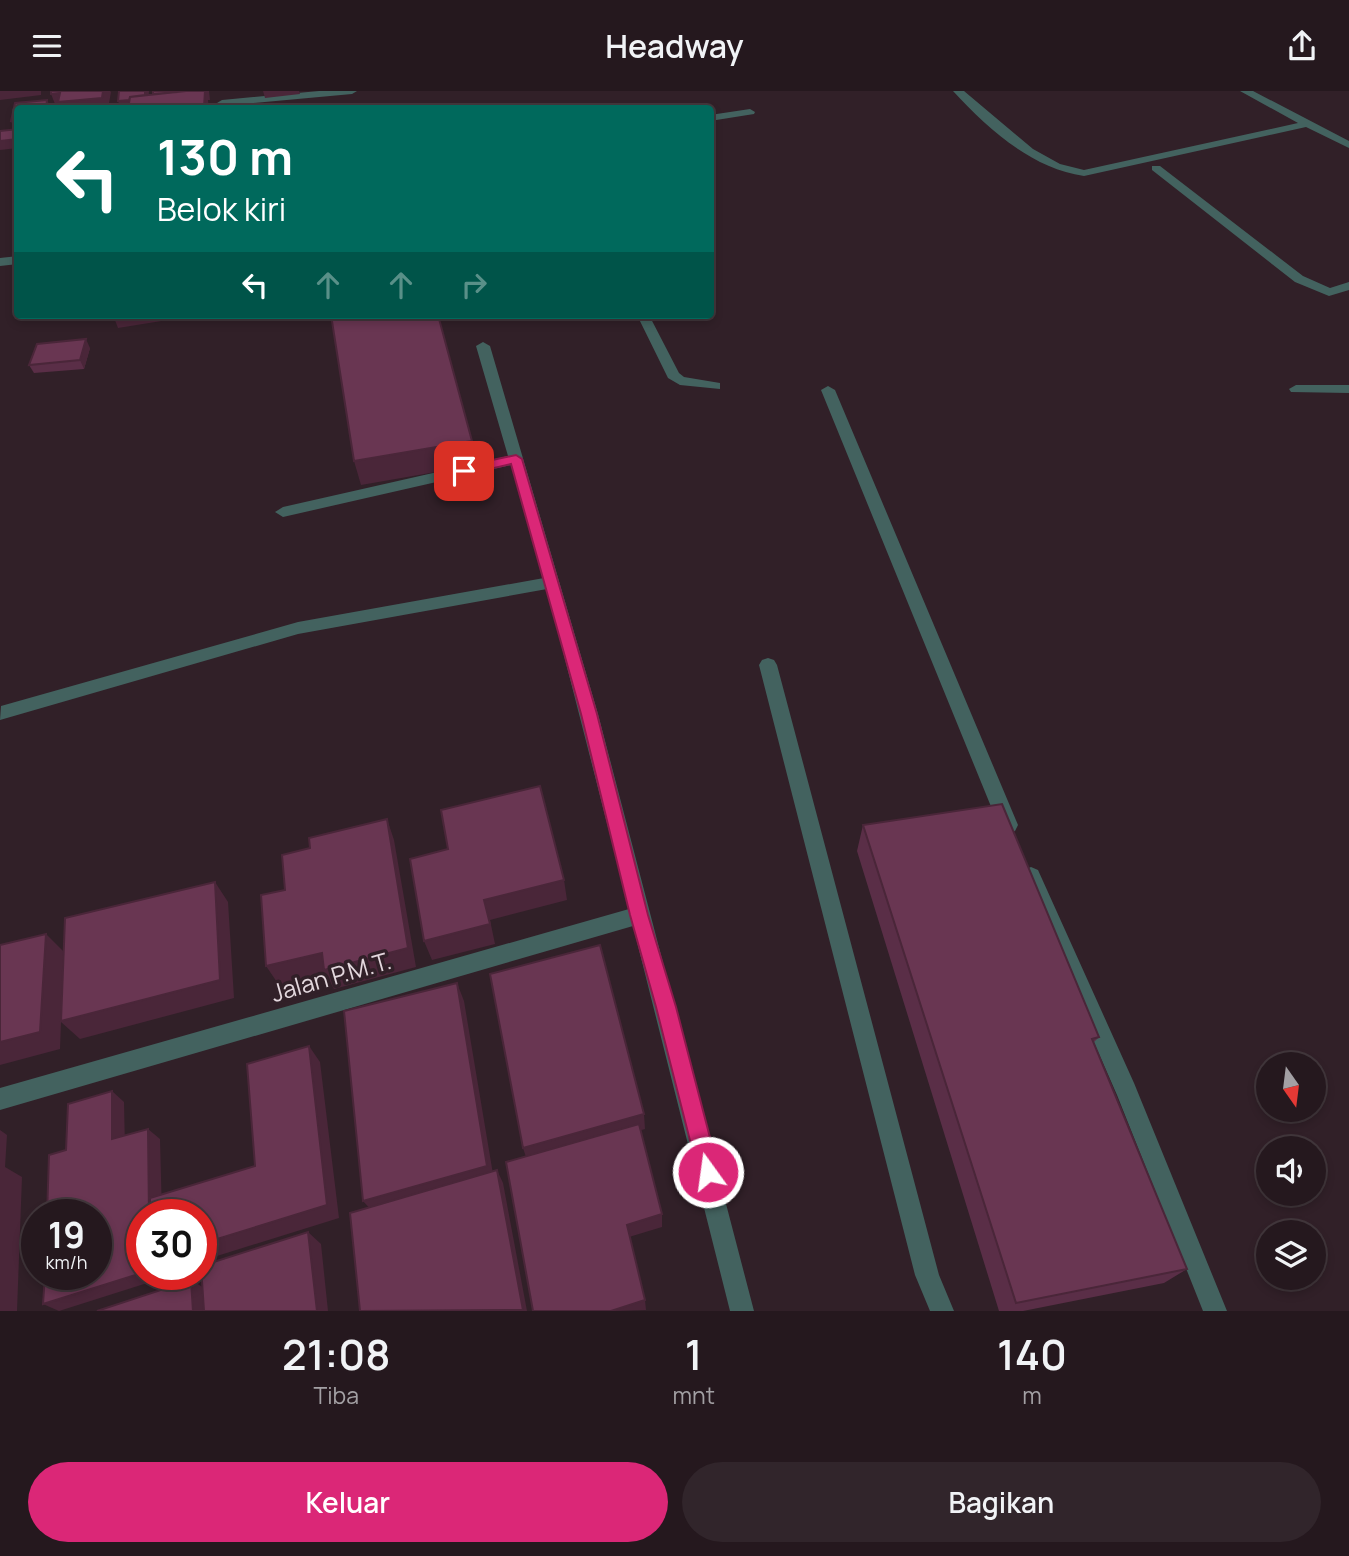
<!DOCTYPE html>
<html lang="id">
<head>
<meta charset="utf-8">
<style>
  body { margin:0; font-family:Manrope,sans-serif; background:#31252b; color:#f1f3f6; height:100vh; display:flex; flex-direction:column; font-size:26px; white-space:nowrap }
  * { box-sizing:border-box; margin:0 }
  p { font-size:23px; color:#a3a0a4 }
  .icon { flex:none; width:38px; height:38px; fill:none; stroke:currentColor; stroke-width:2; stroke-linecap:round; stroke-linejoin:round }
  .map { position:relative; height:1220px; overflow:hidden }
  .drawer { display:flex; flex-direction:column; background:#25181e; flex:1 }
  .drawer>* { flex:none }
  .banner { position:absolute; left:14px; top:14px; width:700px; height:214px; border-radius:7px; box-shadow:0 4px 10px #0003,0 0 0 2px #42373c; background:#00695c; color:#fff; overflow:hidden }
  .needle { width:46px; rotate:166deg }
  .buttons { position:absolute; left:1256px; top:961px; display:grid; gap:14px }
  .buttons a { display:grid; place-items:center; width:70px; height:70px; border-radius:50%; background:#25181e; box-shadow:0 4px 10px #0003,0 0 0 2px #42373c; font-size:35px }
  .speed { position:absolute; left:21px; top:1108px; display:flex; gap:14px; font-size:35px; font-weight:700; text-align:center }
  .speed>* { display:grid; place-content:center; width:91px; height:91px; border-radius:50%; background:#25181e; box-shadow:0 4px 10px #0003,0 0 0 2px #42373c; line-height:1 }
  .speed small { font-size:18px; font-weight:400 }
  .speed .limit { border:10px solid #d22; background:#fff; color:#111 }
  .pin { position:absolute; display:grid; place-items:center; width:60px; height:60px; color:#fff; margin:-30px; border-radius:14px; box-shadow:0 4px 10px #0006 }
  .me { position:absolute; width:77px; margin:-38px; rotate:346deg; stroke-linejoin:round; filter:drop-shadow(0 0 5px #0008) }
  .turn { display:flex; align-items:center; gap:24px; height:147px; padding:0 28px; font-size:32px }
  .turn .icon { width:91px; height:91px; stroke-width:2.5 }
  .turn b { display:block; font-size:49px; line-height:60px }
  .lanes { display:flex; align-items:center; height:66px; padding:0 28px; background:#0003; justify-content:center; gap:35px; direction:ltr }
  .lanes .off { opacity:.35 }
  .eta { display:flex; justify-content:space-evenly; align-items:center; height:119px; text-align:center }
  .eta b { font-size:42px; font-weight:600; line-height:49px }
  .button { display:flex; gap:14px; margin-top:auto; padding:14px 28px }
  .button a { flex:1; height:80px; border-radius:42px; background:#db2777; color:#fff; font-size:28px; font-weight:600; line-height:80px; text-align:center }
  .button a+a { background:#31252b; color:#f1f3f6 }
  header { display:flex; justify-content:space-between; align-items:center; height:91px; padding:0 28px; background:#25181e; font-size:32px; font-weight:600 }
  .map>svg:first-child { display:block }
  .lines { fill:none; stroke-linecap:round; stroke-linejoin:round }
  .minor { fill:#43625f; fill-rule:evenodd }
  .wall { fill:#5a2e47 }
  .shaded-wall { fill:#4a2639 }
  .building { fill:#693652; stroke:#4a2639; stroke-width:2 }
  .route { fill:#db2777; stroke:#8e194d; stroke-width:2 }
  .labels { text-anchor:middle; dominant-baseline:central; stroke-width:7; stroke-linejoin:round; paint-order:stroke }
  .near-street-label { font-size:24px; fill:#e4d8de; stroke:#312028 }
</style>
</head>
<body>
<header><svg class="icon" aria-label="menu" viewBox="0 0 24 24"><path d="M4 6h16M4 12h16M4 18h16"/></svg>Headway<svg class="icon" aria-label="share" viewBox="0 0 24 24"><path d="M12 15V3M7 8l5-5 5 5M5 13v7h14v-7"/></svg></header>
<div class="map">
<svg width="1349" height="1220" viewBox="0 0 1349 1220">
  <rect width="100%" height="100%" fill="#312028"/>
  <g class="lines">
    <!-- minor -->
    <path class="minor" d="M319,0H357L352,3L222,15L217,12L222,9Z
      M953,0H964L1033,58L1060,73L1084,79L1298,32L1240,0H1253L1349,50V57L1306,36L1084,85C1031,77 988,38 953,0Z
      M750,18L755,21L754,23L710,30V24Z
      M1152,75H1160L1303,185L1330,197L1349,191V199L1329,205L1295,191L1152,79Z
      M18,165V173L0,175V167Z
      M637,224H649L679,282L684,286L720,292V298L680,294L668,287Z
      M483,251L490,255L598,623L754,1220H730L633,835L0,1019V997L629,818L547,498L298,543L0,629L1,615L298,531L544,487L511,374L283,426L275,421L283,416L508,365L476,255Z
      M1296,294H1349V302L1291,301L1289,298Z
      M828,295L835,299L1018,734L1015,740L1008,742L1001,740L821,299Z
      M768,567L774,569L777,574L939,1184L954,1220H930L915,1184L759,574L762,569Z
      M1031,776L1038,779L1134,992L1227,1220H1203L1117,1004L1021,785L1024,779Z"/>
  </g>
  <!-- wall -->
  <path class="wall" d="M90,257L84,278L34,282L29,274Z
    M863,734L1099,946L1093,952L1187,1178L1164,1192L1023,1220H999L857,760Z"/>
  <!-- shaded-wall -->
  <path class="shaded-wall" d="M0,0H41V4L0,9Z
    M103,0H110L111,1L108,18H57L51,3Z
    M146,0H149L148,15L121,18L118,10Z
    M205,0H209L210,9H208L209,18H186Z
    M263,0H299L300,3L265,7Z
    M47,9L51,17V18H46Z
    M18,29V38H14L11,30Z
    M18,48V57L0,59V50Z
    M113,224H174V228L118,237Z
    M86,248L90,257L84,278L80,269Z
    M472,350L476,374L361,394L354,370Z
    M387,728L394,749L416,876L334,898L325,882L279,894L266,875Z
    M564,789L567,809L490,829L495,853L432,869L424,850L484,809Z
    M215,791L228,811L234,907L80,948L61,931L60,958L0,974V951L46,843L65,862Z
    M457,892L464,910L494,1089L374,1122L363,1110Z
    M309,955L320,971L339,1127L201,1170V1153L327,1114Z
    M112,1000L124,1011L125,1058L112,1048Z
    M644,1023L645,1038L528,1072L523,1057Z
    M148,1038L160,1048L162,1124H149Z
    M0,1039L7,1044L5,1076L22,1086L17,1220H0Z
    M497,1079L503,1092L527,1220H521Z
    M662,1123V1136L629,1146L627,1134Z
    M308,1141L321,1153L328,1220H317Z
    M142,1182L163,1183V1187L59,1220L43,1213Z
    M191,1189L209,1200L210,1220H193Z
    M645,1209L646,1219L611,1220Z"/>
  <!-- building -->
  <path class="building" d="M51,0H103L102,7L58,11L60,2L51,3Z
    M119,0H145V4L130,6L129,9L118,10Z
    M153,0H177V1L153,3Z
    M186,0H205L204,16L186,18H128L130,6Z
    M47,9L46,18H18V29L11,30L15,12Z
    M18,38V48L0,50V40Z
    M331,224H438L472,350L354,370Z
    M86,248L80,269L29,274L37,253Z
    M540,695L564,789L484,809L490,833L424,850L410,768L448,758L441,719Z
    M1002,713L1099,946L1092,948L1187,1178L1016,1212L863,734Z
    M387,728L408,857L324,879L322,862L266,875L261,804L285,799L282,764L310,757L309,747Z
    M215,791L220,889L61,930L65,827Z
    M46,843L40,941L0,951V854Z
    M600,854L644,1023L523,1057L490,883Z
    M457,892L487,1075L363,1110L344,920Z
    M309,955L327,1114L201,1153V1124H150V1107L255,1075L247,973Z
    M112,1000V1048L148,1038L149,1124H142V1182L43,1213L45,1183H96V1124H47L49,1064L66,1059L68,1013Z
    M639,1033L662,1123L627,1134L645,1209L611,1220H533L506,1071Z
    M497,1079L523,1219L360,1220L350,1122Z
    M308,1141L317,1220H204L201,1175Z
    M191,1189L193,1220H97Z"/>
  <!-- route -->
  <path class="route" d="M516,364L522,368L597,623L648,824L676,916L719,1081L716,1089L708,1092L701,1089L698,1081L656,916L630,824L581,623L511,373L464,384L457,380L459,376Z"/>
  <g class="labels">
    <!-- near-street labels -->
    <g class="near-street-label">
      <text transform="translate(331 885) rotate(-16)">Jalan P.M.T.</text>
    </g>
  </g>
</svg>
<div class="buttons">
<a><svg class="needle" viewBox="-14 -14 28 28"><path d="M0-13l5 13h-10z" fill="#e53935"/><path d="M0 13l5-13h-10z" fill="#a3a0a4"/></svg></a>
<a><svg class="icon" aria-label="sound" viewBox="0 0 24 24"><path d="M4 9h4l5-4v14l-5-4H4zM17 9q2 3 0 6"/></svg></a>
<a><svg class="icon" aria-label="layers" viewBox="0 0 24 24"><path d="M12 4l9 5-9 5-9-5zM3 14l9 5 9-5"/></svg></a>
</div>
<div class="speed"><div>19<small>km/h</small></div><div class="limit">30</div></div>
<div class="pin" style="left:464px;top:380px;background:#d93025"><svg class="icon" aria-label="arrive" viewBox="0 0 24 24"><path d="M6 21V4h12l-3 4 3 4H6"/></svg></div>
<svg class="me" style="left:708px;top:1081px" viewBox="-20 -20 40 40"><circle r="17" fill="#db2777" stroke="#fff" stroke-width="3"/><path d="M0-11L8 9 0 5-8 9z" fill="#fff"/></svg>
<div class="banner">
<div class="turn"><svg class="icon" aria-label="left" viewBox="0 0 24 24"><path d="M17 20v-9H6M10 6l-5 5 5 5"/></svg><div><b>130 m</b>Belok kiri</div></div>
<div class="lanes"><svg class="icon" aria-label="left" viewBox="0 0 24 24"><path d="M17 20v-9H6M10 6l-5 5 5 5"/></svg><svg class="icon off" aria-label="ahead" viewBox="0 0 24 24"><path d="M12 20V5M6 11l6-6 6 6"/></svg><svg class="icon off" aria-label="ahead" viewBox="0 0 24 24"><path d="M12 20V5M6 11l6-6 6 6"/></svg><svg class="icon off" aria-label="right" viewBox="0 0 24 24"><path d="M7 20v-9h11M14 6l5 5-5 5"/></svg></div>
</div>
</div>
<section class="drawer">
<div class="eta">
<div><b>21:08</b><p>Tiba</p></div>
<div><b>1</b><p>mnt</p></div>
<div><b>140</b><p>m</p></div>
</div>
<div class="button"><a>Keluar</a><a>Bagikan</a></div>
</section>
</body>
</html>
